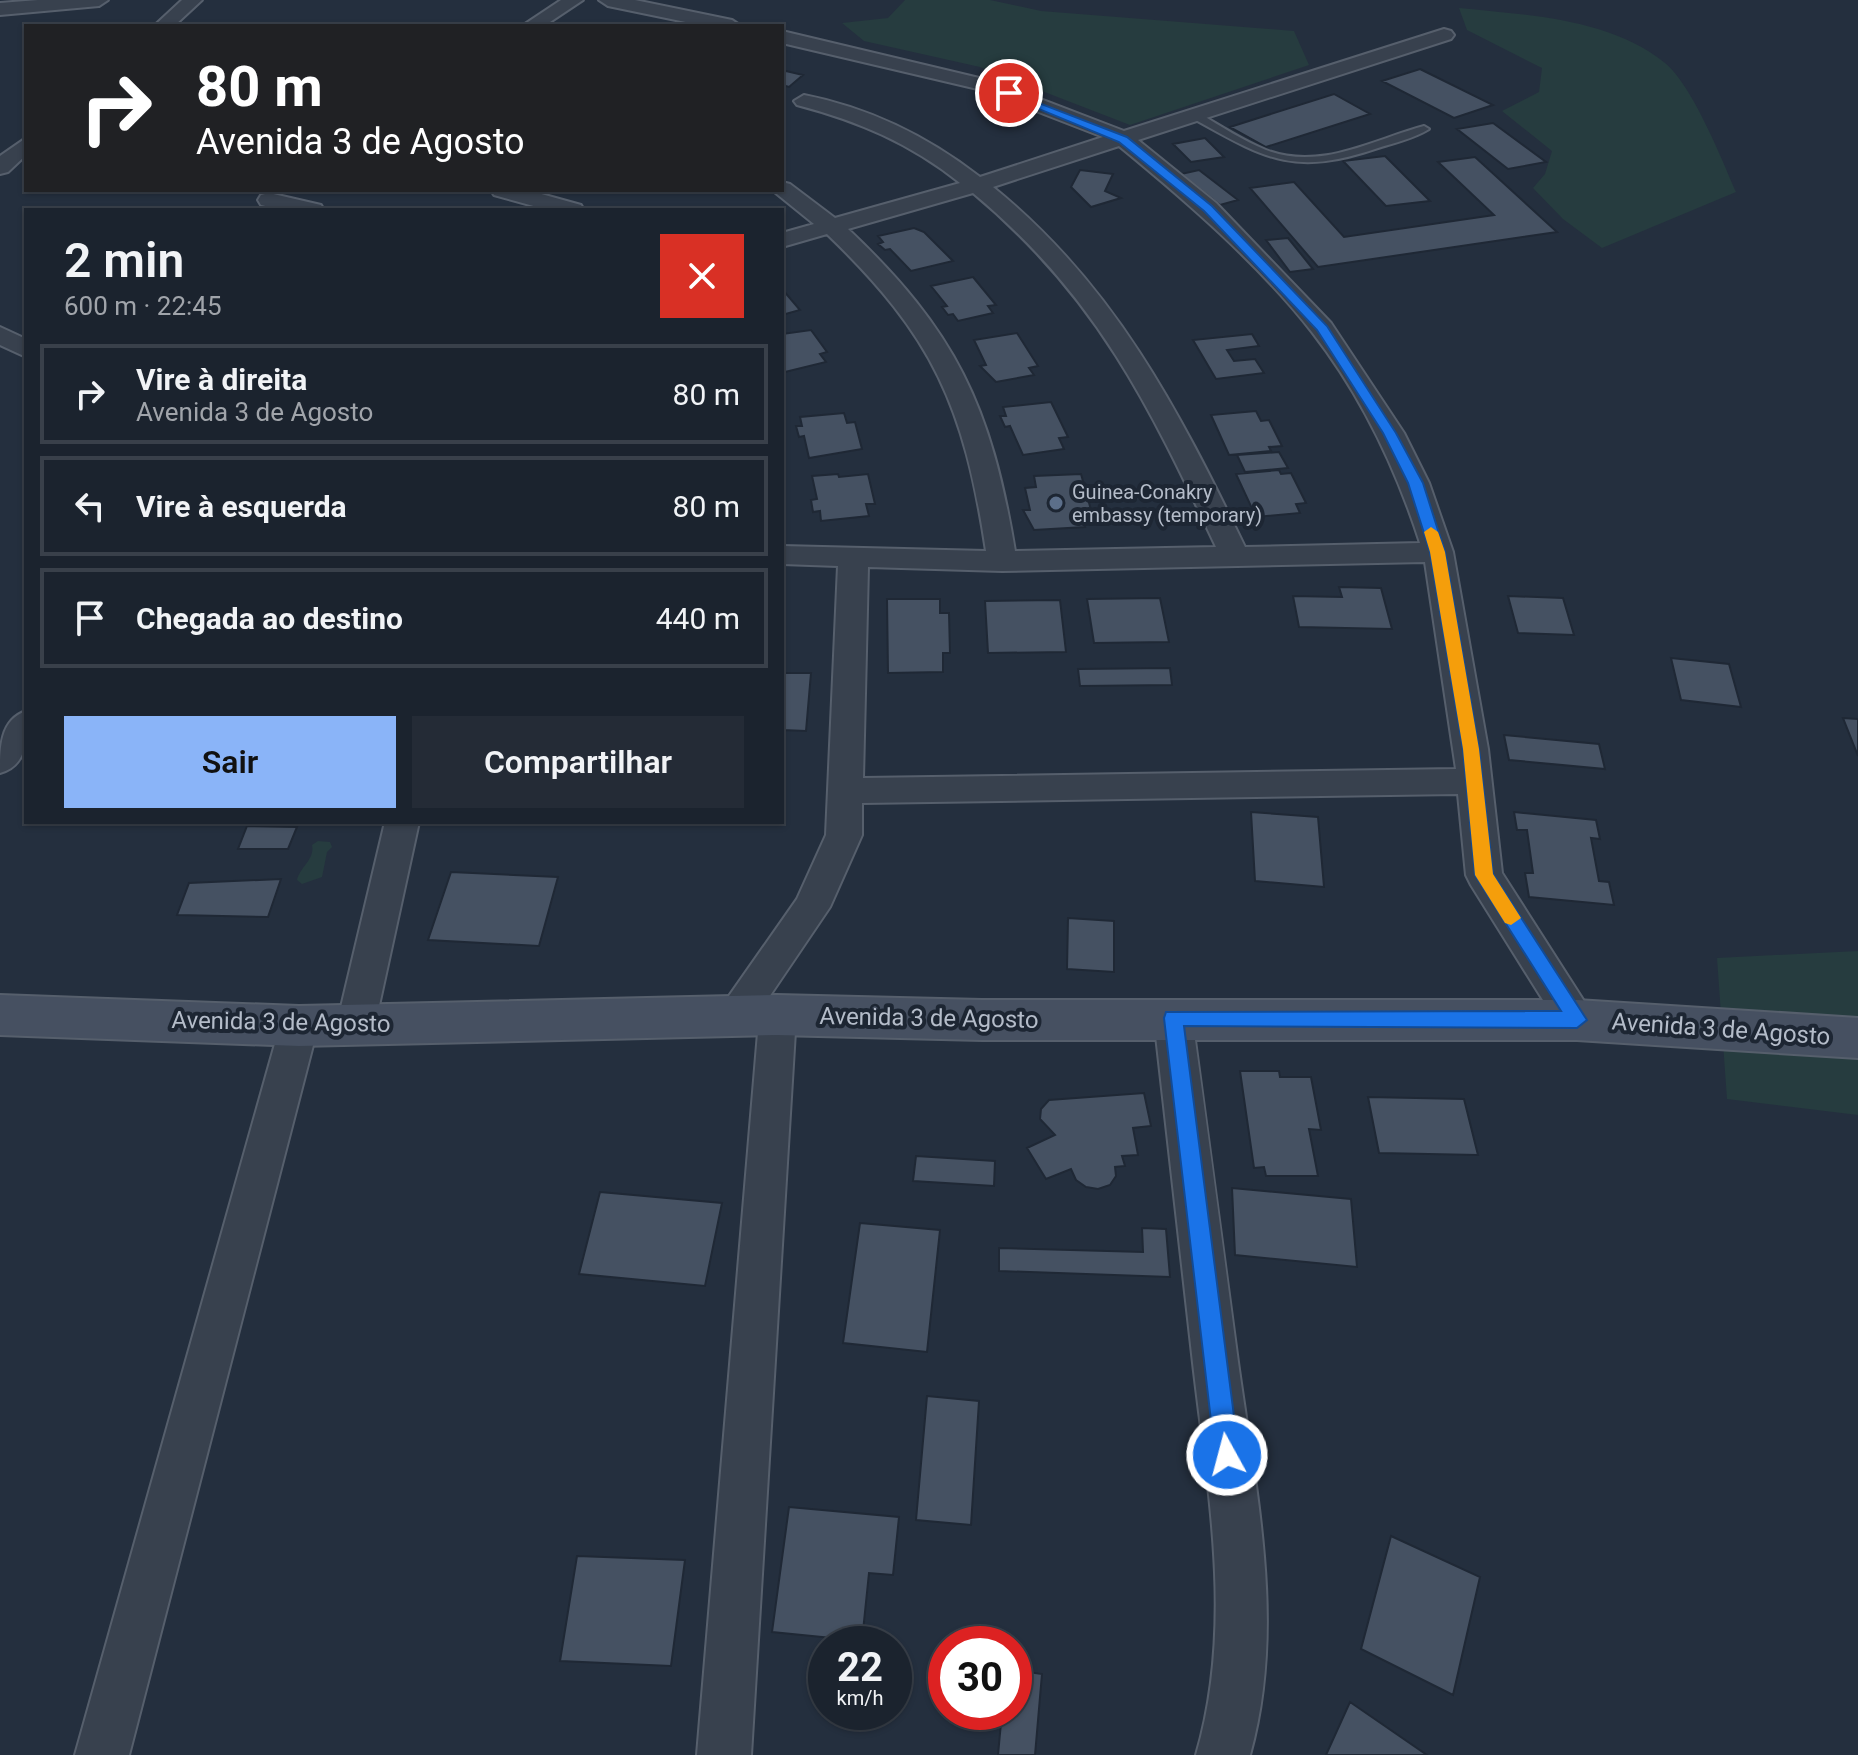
<!DOCTYPE html>
<html lang="pt">
<head>
<meta charset="utf-8">
<style>
  body { margin:0; font-family:Roboto,sans-serif; background:#242b36; color:#f1f3f6; height:100vh; display:flex; flex-direction:column; font-size:30px; white-space:nowrap }
  * { box-sizing:border-box; margin:0 }
  p { font-size:26px; color:#a0a4aa }
  .icon { flex:none; width:44px; height:44px; fill:none; stroke:currentColor; stroke-width:2; stroke-linecap:round; stroke-linejoin:round }
  .map { position:relative; flex:1; overflow:hidden }
  .side { position:absolute; left:24px; top:208px; width:760px; height:616px; display:flex; flex-direction:column; background:#1b232e; border-radius:0px; box-shadow:0 2px 6px #0004,0 0 0 2px #39404a }
  .side>* { flex:none }
  .guide { position:absolute; left:24px; top:24px; width:760px; height:168px; border-radius:0px; box-shadow:0 2px 6px #0004,0 0 0 2px #39404a; background:#202124; color:#fff; overflow:hidden }
  .speed { position:absolute; left:808px; top:1626px; display:flex; gap:16px; font-size:40px; font-weight:700; text-align:center }
  .speed>* { display:grid; place-content:center; width:104px; height:104px; border-radius:50%; background:#1b232e; box-shadow:0 2px 6px #0004,0 0 0 2px #39404a; line-height:1 }
  .speed small { font-size:20px; font-weight:400 }
  .speed .limit { border:12px solid #d22; background:#fff; color:#111 }
  .pin { position:absolute; display:grid; place-items:center; width:68px; height:68px; color:#fff; margin:-34px; border:4px solid #fff; border-radius:50%; box-shadow:0 2px 8px #0007 }
  .me { position:absolute; width:88px; margin:-44px; rotate:353deg; stroke-linejoin:round; filter:drop-shadow(0 0 6px #0008) }
  .turn { display:flex; align-items:center; gap:28px; height:168px; padding:0 40px; font-size:36px }
  .turn .icon { width:104px; height:104px; stroke-width:2.5 }
  .turn b { display:block; font-size:56px; line-height:68px }
  .round { display:grid; place-items:center; flex:none; width:84px; height:84px; border-radius:0px; background:#242b36 }
  .summary { display:flex; align-items:center; justify-content:space-between; height:136px; padding:0 40px }
  h1 { font-size:48px; font-weight:600; line-height:60px }
  .cta { display:flex; gap:16px; margin-top:auto; padding:16px 40px }
  .cta a { flex:1; height:92px; border-radius:0px; background:#8ab4f8; color:#111; font-size:32px; font-weight:600; line-height:92px; text-align:center }
  .cta a+a { background:#242b36; color:#f1f3f6 }
  ul { padding:0; list-style:none }
  li { display:flex; align-items:center; gap:24px; height:100px; margin:0 16px 12px; padding:0 24px; border:4px solid #39404a; border-radius:0px }
  li div { flex:1 }
  li b { display:block; font-size:30px }
  li em { font-style:normal }
  .map>svg:first-child { display:block }
  .green { fill:#263c3f }
  .building { fill:#455162; stroke:#1f2835; stroke-width:2 }
  .lines { fill:none; stroke-linecap:round; stroke-linejoin:round }
  .lane-casing { stroke:#565f6c; stroke-width:4 }
  .street-casing { stroke:#565f6c; stroke-width:4 }
  .secondary-casing { stroke:#565f6c; stroke-width:4 }
  .lane { fill:#38414e; fill-rule:evenodd }
  .street { fill:#38414e; fill-rule:evenodd }
  .secondary { fill:#465061; fill-rule:evenodd }
  .route { fill:#1a73e8; stroke:#114b97; stroke-width:2 }
  .slow { fill:#f59e0b }
  .service-dot { fill:#5c6f8a; stroke:#1d2633; stroke-width:3 }
  .labels { text-anchor:middle; dominant-baseline:central; stroke-width:8; stroke-linejoin:round; paint-order:stroke }
  .far-poi-label { font-size:20px; fill:#b4bcc9; stroke:#1d2633; text-anchor:start }
  .street-label { font-size:24px; fill:#b4bcc9; stroke:#1d2633 }
</style>
</head>
<body>
<div class="map">
<svg width="1858" height="1755" viewBox="0 0 1858 1755">
  <rect width="100%" height="100%" fill="#242f3e"/>
  <!-- green -->
  <path class="green" d="M905,0H990L1041,11L1294,31L1309,65L1130,125L980,67L864,41L842,23L888,18Z
    M1459,8C1527,15 1609,18 1665,63C1692,85 1722,159 1736,192L1602,248L1563,219L1533,188L1545,174L1552,151L1502,111L1539,92L1542,68L1467,30Z
    M318,841L330,842L332,847L327,852L322,877L302,884L297,880C300,867 315,860 312,845Z
    M1858,951V1115L1727,1099L1717,958Z"/>
  <!-- building -->
  <path class="building" d="M1420,69L1493,105L1454,118L1382,81Z
    M786,71L803,75L789,87L782,85V74Z
    M1334,94L1370,114L1266,147L1230,127Z
    M1493,123L1546,162L1508,169L1457,129Z
    M1205,138L1224,157L1191,162L1173,144Z
    M1385,156L1430,201L1386,206L1343,161Z
    M1475,157L1557,232L1318,267L1250,188L1294,182L1344,237L1494,215L1438,162Z
    M1080,170L1113,174L1105,191L1121,198L1091,207L1071,187Z
    M1199,170L1238,200L1220,205L1181,174Z
    M914,228L924,232L953,261L911,271L890,249L885,250L878,244L883,242L878,236Z
    M1288,238L1313,269L1290,272L1266,240Z
    M973,277L996,305L988,306L993,313L958,321L953,314L948,315L942,307L947,306L931,286Z
    M782,290H783L800,310L782,315Z
    M811,330L827,352L820,354L826,362L785,372L782,334Z
    M1017,333L1038,366L1029,368L1034,375L996,382L980,366L986,365L974,340Z
    M1252,334L1259,346L1227,350L1234,361L1255,359L1264,373L1216,379L1193,340Z
    M1051,402L1068,437L1059,438L1064,449L1023,455L1010,426L1005,427L1000,416H1006L1003,407Z
    M1256,411L1261,421L1269,420L1282,446L1269,447L1271,451L1229,455L1211,415Z
    M844,413L847,423L855,422L862,449L809,458L804,436L799,437L796,426H802L800,417Z
    M1279,452L1288,468L1245,472L1237,455Z
    M1279,470L1281,474L1291,473L1306,503L1296,504L1300,513L1256,517L1236,474Z
    M838,474L839,477L868,474L875,504H866L869,516L821,521L820,511L813,512L811,500L817,499L812,476Z
    M1081,474L1093,517L1082,518L1085,527L1034,530L1023,510H1030L1025,488L1036,487L1034,476Z
    M1339,587L1381,588L1392,629L1299,627L1293,596L1342,597Z
    M1508,596L1563,598L1574,635L1518,633Z
    M1160,598L1169,642L1094,643L1087,599Z
    M887,599H940V613H949L950,653H943V672L888,673Z
    M1060,600L1066,652L988,653L985,601Z
    M1671,658L1729,664L1741,707L1681,700Z
    M1170,668L1172,685L1080,686L1078,669Z
    M782,673H811L806,731L782,730Z
    M1843,718L1858,719V756Z
    M1504,735L1599,744L1605,769L1509,760Z
    M1251,812L1318,817L1324,887L1255,881Z
    M1514,812L1596,820L1600,839L1591,838L1599,881L1609,882L1614,905L1529,897L1525,873H1533L1527,830H1517Z
    M247,826L297,827L288,849H238Z
    M451,872L558,877L539,946L428,940Z
    M281,879L268,917L177,915L189,883Z
    M1068,918L1114,921V972L1067,969Z
    M1240,1071H1279L1280,1077H1311L1321,1130L1309,1129L1318,1176H1266L1264,1167L1254,1168Z
    M1144,1093L1151,1126L1133,1128L1138,1155L1122,1156L1125,1166L1115,1167L1116,1176L1110,1185L1098,1189L1086,1187L1076,1180L1071,1169L1046,1179L1027,1148L1055,1135L1040,1119L1041,1109L1049,1100Z
    M1368,1097L1464,1099L1478,1155L1379,1153Z
    M916,1156L995,1161L994,1186L913,1181Z
    M1232,1188L1351,1199L1357,1267L1235,1255Z
    M600,1192L722,1203L705,1286L579,1274Z
    M860,1223L940,1230L927,1352L843,1343Z
    M1142,1228L1166,1229L1170,1277L999,1271V1248L1143,1252Z
    M927,1396L979,1401L971,1525L916,1520Z
    M789,1507L899,1517L893,1575L869,1573L862,1641L772,1632Z
    M1391,1536L1480,1577L1453,1695L1361,1649Z
    M577,1556L685,1560L671,1666L560,1661Z
    M1014,1670L1042,1674L1035,1755H998L1002,1712H1014Z
    M1350,1702L1427,1755H1326Z"/>
  <g class="lines">
    <!-- lane casing -->
    <g class="lane-casing">
      <path id="lane" d="M1192,114H1200C1221,126 1243,141 1266,150C1320,171 1372,140 1424,126L1429,129C1415,138 1394,143 1378,148C1293,177 1266,159 1192,118Z"/>
    </g>
    <!-- street casing -->
    <g class="street-casing">
      <path id="street" d="M38,0H108L99,6L0,15V3Z
        M182,0H202L174,26H154Z
        M561,0H583L544,26H522Z
        M599,0H635L732,20L741,26H705L608,6Z
        M1444,29L1451,31L1454,35L1451,39L1138,140L1216,203L1331,323L1404,433L1429,483L1453,552L1488,749L1502,873L1596,1020L1591,1032L1577,1036L1563,1032L1471,885L1466,875L1458,794L862,803V835L830,907L765,1003L777,999L791,1004L796,1015L751,1755H697L760,1009C748,1027 742,1035 720,1027L715,1016L797,899L826,835L838,566L782,564V546L986,551C964,406 934,337 827,234L782,247V233L814,224L772,190H782V182L790,184L835,218L960,183C910,143 858,121 797,105L794,101L804,95C870,108 927,136 980,177L1103,137L982,90L782,43V31L996,82L1124,131ZM1119,146C1186,201 1259,264 1312,332C1361,395 1396,468 1420,543L1245,547C1178,409 1114,285 993,187ZM973,193C1097,296 1149,405 1216,547L1015,551C991,406 956,331 848,229ZM1425,562L1456,769L863,778L868,567L1002,571Z
        M26,138V155L8,172L0,174V156Z
        M491,190H527L581,205L584,210H548L494,195Z
        M269,193L321,205L324,210H283L261,205L258,200L261,195Z
        M0,327L26,339V357L0,345Z
        M26,711C26,737 29,765 0,773C0,748 0,720 26,711Z
        M385,822H419L375,1024L370,1036L356,1040L342,1036L337,1024Z
        M1173,1002L1187,1007L1192,1018C1208,1133 1223,1248 1238,1362C1256,1493 1286,1626 1250,1755H1196C1234,1626 1208,1493 1193,1363C1180,1248 1167,1133 1154,1018L1159,1007Z
        M299,1010L313,1014L318,1026L129,1755H75L280,1026L285,1014Z"/>
    </g>
    <!-- secondary casing -->
    <g class="secondary-casing">
      <path id="secondary" d="M0,995L299,1006L777,995L982,1000H1577L1858,1018V1058L1577,1040H982L777,1035L299,1046L0,1035Z"/>
    </g>
    <!-- lane -->
    <use href="#lane" class="lane"/>
    <!-- street -->
    <use href="#street" class="street"/>
    <!-- secondary -->
    <use href="#secondary" class="secondary"/>
  </g>
  <!-- route -->
  <path class="route" d="M1005,90L1127,137L1212,206L1327,326L1396,433L1423,483L1445,552L1479,749L1493,874L1587,1020L1577,1028L1184,1026L1239,1455L1236,1463L1227,1467L1219,1463L1215,1455L1164,1018L1166,1012L1561,1011L1475,875L1463,749L1430,552L1408,483L1383,433L1317,330L1204,211L1119,142L1005,95Z"/>
  <!-- slow -->
  <path class="slow" d="M1431,527L1438,532L1445,552L1479,749L1493,874L1521,918L1511,925L1505,923L1475,875L1463,749L1430,552L1424,532Z"/>
  <!-- markers -->
  <circle class="service-dot" cx="1056" cy="503" r="8"/>
  <g class="labels">
    <!-- far-poi labels -->
    <g class="far-poi-label">
      <text x="1072" y="492">Guinea-Conakry<tspan x="1072" dy="23">embassy (temporary)</tspan></text>
    </g>
    <!-- street labels -->
    <g class="street-label">
      <text transform="translate(929 1018) rotate(1)">Avenida 3 de Agosto</text>
      <text transform="translate(281 1022) rotate(1)">Avenida 3 de Agosto</text>
      <text transform="translate(1721 1029) rotate(4)">Avenida 3 de Agosto</text>
    </g>
  </g>
</svg>
<div class="speed"><div>22<small>km/h</small></div><div class="limit">30</div></div>
<div class="pin" style="left:1009px;top:93px;background:#d93025"><svg class="icon" aria-label="arrive" viewBox="0 0 24 24"><path d="M6 21V4h12l-3 4 3 4H6"/></svg></div>
<svg class="me" style="left:1227px;top:1455px" viewBox="-20 -20 40 40"><circle r="17" fill="#1a73e8" stroke="#fff" stroke-width="3"/><path d="M0-11L8 9 0 5-8 9z" fill="#fff"/></svg>
<div class="guide">
<div class="turn"><svg class="icon" aria-label="right" viewBox="0 0 24 24"><path d="M7 20v-9h11M14 6l5 5-5 5"/></svg><div><b>80 m</b>Avenida 3 de Agosto</div></div>
</div>
<section class="side">
<div class="summary"><div><h1>2 min</h1><p>600 m · 22:45</p></div><a class="round" style="background:#d93025;color:#fff"><svg class="icon" aria-label="close" viewBox="0 0 24 24"><path d="M6 6l12 12M18 6L6 18"/></svg></a></div>
<ul>
<li><svg class="icon" aria-label="right" viewBox="0 0 24 24"><path d="M7 20v-9h11M14 6l5 5-5 5"/></svg><div><b>Vire à direita</b><p>Avenida 3 de Agosto</p></div><em>80 m</em></li>
<li><svg class="icon" aria-label="left" viewBox="0 0 24 24"><path d="M17 20v-9H6M10 6l-5 5 5 5"/></svg><div><b>Vire à esquerda</b></div><em>80 m</em></li>
<li><svg class="icon" aria-label="arrive" viewBox="0 0 24 24"><path d="M6 21V4h12l-3 4 3 4H6"/></svg><div><b>Chegada ao destino</b></div><em>440 m</em></li>
</ul>
<div class="cta"><a>Sair</a><a>Compartilhar</a></div>
</section>
</div>
</body>
</html>
